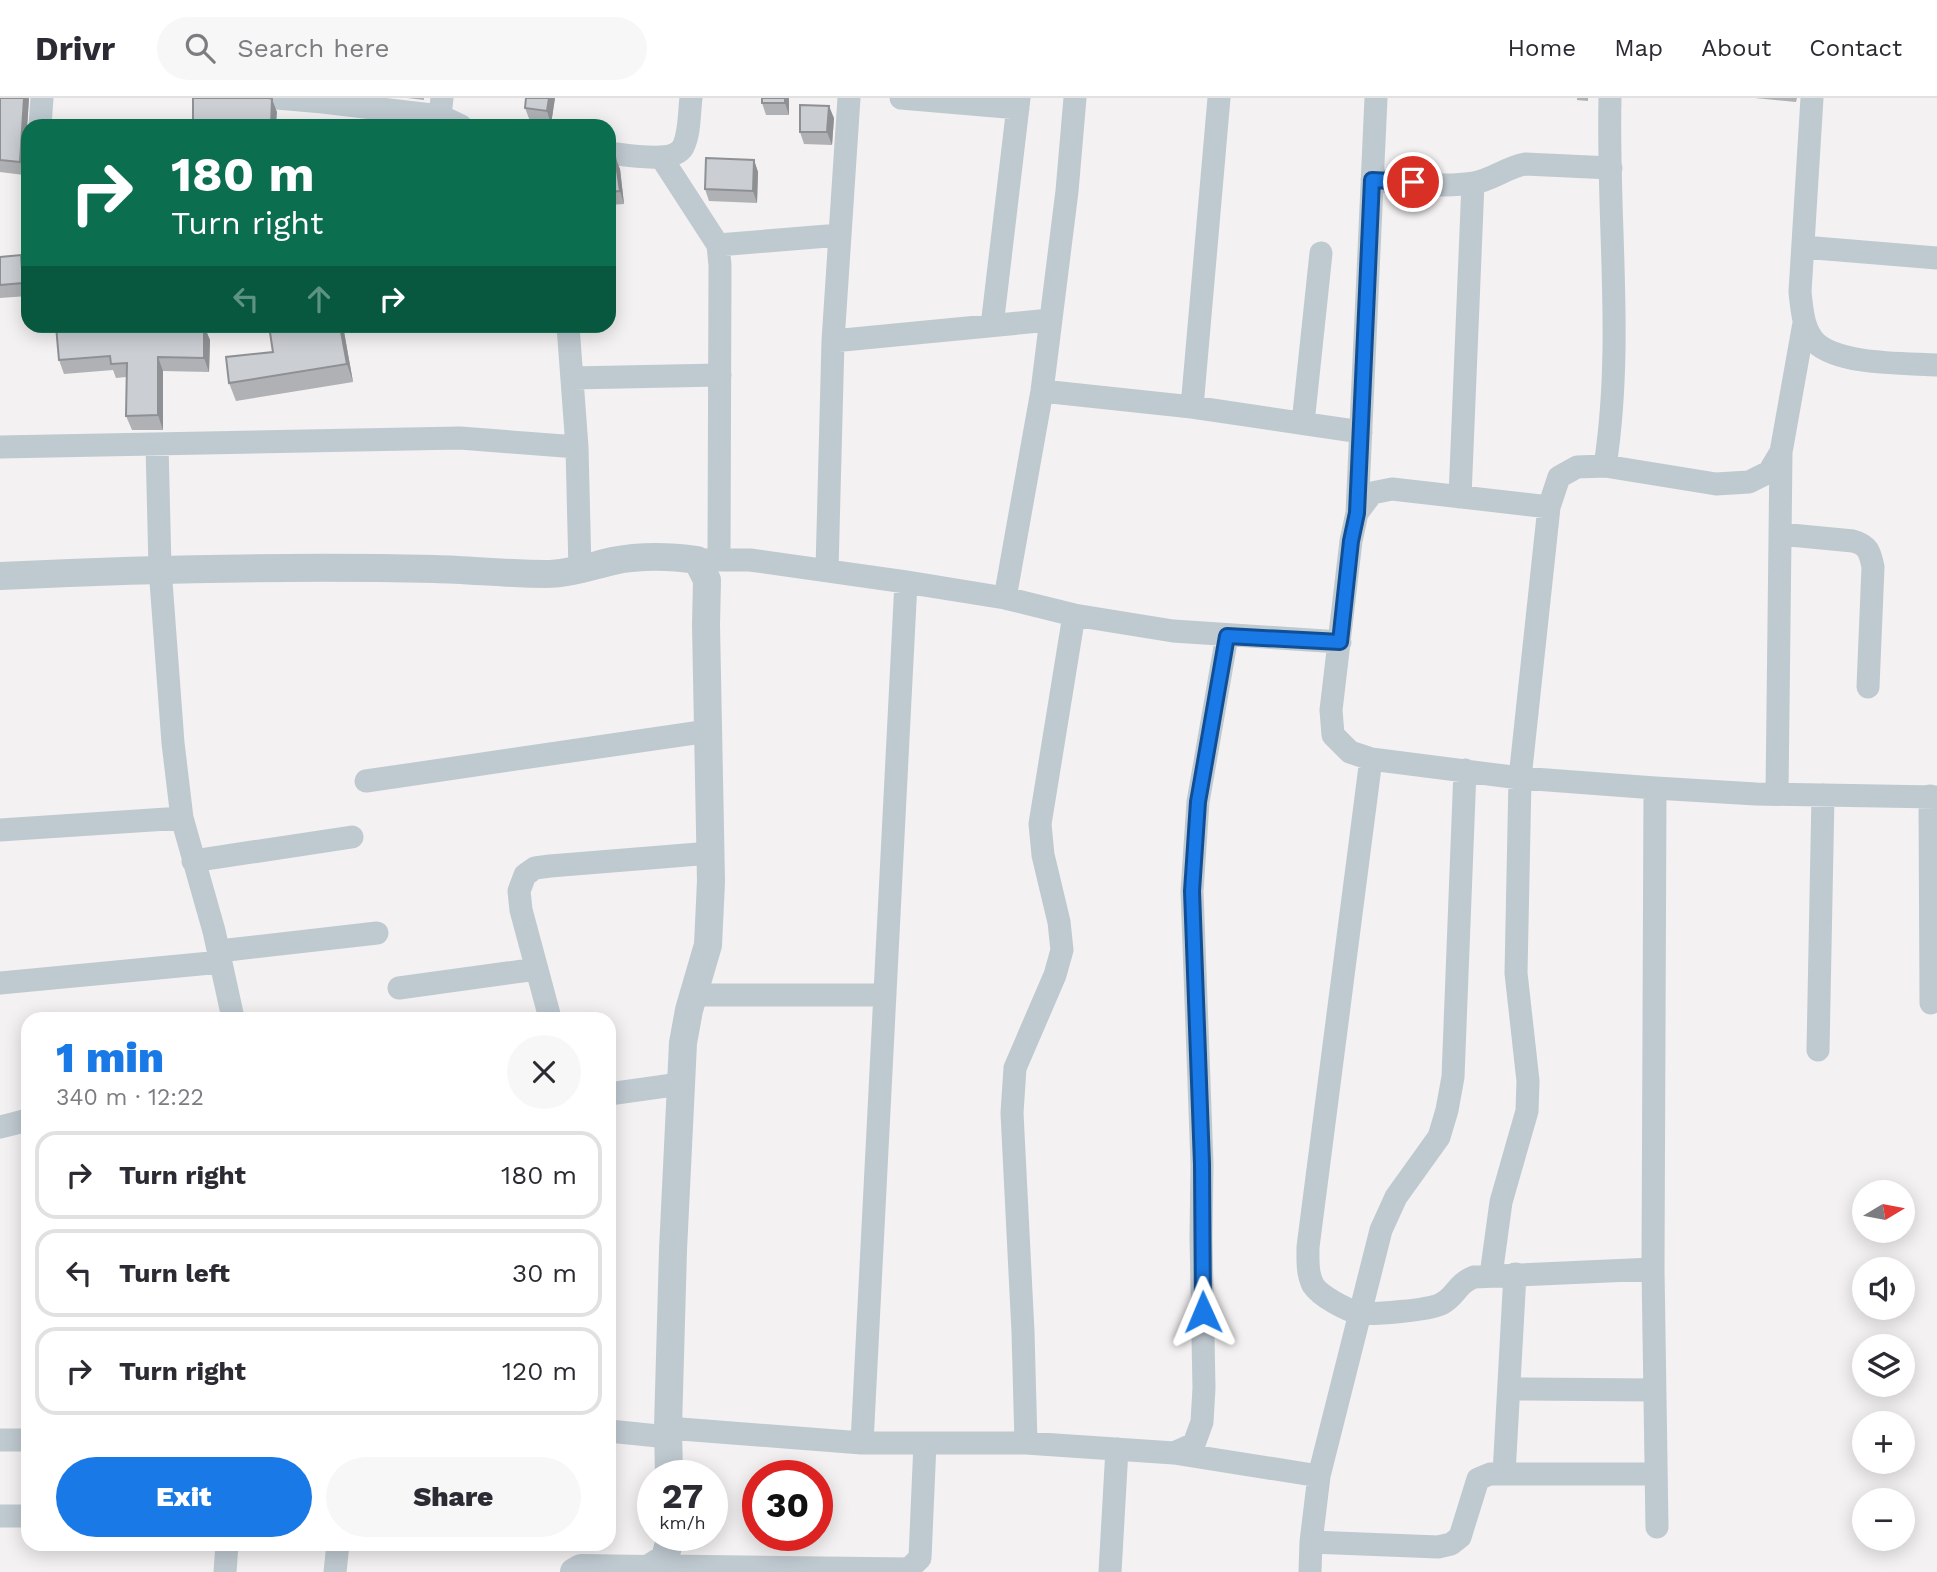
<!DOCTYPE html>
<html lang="en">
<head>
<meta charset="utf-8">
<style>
  body { margin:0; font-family:"Work Sans",sans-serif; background:#f7f7f7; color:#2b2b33; height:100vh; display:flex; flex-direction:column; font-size:26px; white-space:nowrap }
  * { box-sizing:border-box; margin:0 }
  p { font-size:23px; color:#7c7c81 }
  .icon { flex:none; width:38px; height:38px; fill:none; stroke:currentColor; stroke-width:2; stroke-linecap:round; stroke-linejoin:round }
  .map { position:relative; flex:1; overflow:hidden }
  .details { position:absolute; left:21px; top:914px; width:595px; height:539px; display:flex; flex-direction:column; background:#fff; border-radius:21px; box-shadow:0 4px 18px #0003 }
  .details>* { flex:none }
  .banner { position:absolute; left:21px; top:21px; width:595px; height:214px; border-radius:21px; box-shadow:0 4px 18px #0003; background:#0b6e4f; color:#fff; overflow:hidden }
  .needle { width:46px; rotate:80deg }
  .tools { position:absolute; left:1852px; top:1082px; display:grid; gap:14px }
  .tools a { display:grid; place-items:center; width:63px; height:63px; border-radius:50%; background:#fff; box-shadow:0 4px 18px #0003; font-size:35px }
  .speed { position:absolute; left:637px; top:1362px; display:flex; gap:14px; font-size:35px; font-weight:700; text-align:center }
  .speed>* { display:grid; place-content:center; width:91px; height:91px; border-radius:50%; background:#fff; box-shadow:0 4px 18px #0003; line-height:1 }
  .speed small { font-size:18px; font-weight:400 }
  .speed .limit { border:10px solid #d22; background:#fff; color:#111 }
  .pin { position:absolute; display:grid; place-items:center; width:60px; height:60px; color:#fff; margin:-30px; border:4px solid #fff; border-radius:50%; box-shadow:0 2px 7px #0007 }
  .me { position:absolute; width:77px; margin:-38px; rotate:359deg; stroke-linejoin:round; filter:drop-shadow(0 0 5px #0008) }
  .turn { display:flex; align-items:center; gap:24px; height:147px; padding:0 35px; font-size:32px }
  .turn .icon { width:91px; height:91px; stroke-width:2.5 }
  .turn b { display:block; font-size:49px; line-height:60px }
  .lanes { display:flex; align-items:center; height:66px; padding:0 35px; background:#0003; justify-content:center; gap:35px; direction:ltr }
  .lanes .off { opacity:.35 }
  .round { display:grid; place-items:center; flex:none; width:74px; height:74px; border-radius:37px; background:#f7f7f7 }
  .overview { display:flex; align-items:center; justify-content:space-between; height:119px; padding:0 35px }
  h1 { font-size:42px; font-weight:800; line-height:52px; color:#1979e6 }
  .action { display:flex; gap:14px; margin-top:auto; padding:14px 35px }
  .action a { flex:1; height:80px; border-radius:42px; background:#1979e6; color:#fff; font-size:28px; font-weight:800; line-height:80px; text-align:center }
  .action a+a { background:#f7f7f7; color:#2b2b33 }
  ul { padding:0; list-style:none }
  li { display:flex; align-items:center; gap:21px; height:88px; margin:0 14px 10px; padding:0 21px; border:4px solid #e1e1e2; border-radius:21px }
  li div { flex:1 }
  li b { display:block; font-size:26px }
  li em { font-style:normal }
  header { display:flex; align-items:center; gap:42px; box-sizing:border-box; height:98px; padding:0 35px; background:#fff; border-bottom:2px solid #e1e1e2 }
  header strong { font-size:33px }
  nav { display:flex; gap:38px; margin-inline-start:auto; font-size:24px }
  .search { width:490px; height:63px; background:#f7f7f7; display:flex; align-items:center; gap:18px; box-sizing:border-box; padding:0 24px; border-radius:38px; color:#7c7c81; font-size:26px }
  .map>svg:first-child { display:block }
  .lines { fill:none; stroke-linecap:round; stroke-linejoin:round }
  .minor { stroke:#bfc9d0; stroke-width:23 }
  .tertiary { stroke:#bfc9d0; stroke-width:28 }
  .wall { fill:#afb1b5 }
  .shaded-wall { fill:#8e9094 }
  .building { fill:#cbced3; stroke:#8e9094; stroke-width:2 }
  .route-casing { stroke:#104f96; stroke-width:18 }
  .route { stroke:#1979e6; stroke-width:12 }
</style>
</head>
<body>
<header>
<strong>Drivr</strong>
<div class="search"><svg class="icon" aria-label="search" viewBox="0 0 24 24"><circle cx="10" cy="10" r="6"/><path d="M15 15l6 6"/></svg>Search here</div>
<nav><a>Home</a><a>Map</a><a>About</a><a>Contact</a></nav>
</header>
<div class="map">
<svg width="1937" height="1474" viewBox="0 0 1937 1474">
  <rect width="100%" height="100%" fill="#f3f1f1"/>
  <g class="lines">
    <!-- minor -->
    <path class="minor" d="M277,0L323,4V0
      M442,0L440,18L461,28
      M901,0L1018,10
      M1812,0L1800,194C1802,212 1803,232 1816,245C1840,267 1905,265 1937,267
      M323,4L440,18
      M40,28L42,0
      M609,55C626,57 674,66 683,49C690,35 689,15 691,0
      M661,59L718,147L720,167L719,462
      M1372,82C1405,84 1441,90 1473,85C1492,82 1507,69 1525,66L1611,70
      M718,147L840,137
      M1803,149L1937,160
      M568,228L577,349L580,473
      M992,228L1019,0
      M833,243L1050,222
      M572,280L720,277
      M1042,293L1192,309L1361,334
      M1192,309L1219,0
      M1303,325L1321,155
      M157,346L160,470L173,645L182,720L214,833L233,920
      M0,349L460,340L577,349
      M1605,368C1624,245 1607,123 1610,0
      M1460,399L1473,85
      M1549,409L1392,391L1372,395L1357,415L1351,443L1331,612L1333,637L1350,654L1371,661L1520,680L1655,690L1756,696L1937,699
      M1357,415L1376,0
      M1780,436L1853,443C1868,447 1870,454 1873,469L1868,589
      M697,462H750L906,484L1005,500L1074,517L1173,533L1340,544
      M827,472L833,243L849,0
      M1005,500L1042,293L1067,93L1075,0
      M1371,661L1308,1149C1308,1162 1307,1175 1313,1187C1320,1198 1346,1212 1359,1215C1372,1217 1430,1212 1441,1206C1456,1199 1456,1186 1474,1179L1653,1171
      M366,683L708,633
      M1655,690L1653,1171L1657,1429
      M1777,696L1781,354
      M1930,698L1931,905
      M0,732L182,720
      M193,763L352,739
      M219,853L377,835
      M0,885L221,864
      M399,890L537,871
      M693,897H885
      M550,920L521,812L519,793L525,777L535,770L550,768L711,755
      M1818,952L1823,697
      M609,996L680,986
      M0,1029L28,1022
      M1491,1177L1501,1104L1527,1013L1528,983L1516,875L1520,680L1549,409L1559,379L1577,369L1605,368L1716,386L1749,384L1769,374L1781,354L1804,225
      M1509,1291L1654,1292
      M668,1330L862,1345H1026L1174,1355L1194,1346L1202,1324L1204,1290L1201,1139L1202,1066L1192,793L1198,704L1227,538
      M609,1333L668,1339
      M0,1342H28
      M862,1345L906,484
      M1026,1345L1023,1234L1012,1015L1015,970L1055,877L1062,852L1059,824L1043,757L1040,726L1074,517
      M1174,1355L1319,1378
      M1504,1376L1515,1176
      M0,1418H28
      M1311,1444L1438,1449L1451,1446L1460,1439L1478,1381L1490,1376H1654
      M666,1468L909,1471L920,1460L925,1345
      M225,1474L227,1446
      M335,1474L338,1446
      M1110,1474L1117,1351
      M1310,1474L1311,1444L1319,1378L1381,1132L1396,1099L1439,1039L1447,1012L1453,979L1465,672"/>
    <!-- tertiary -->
    <path class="tertiary" d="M0,478C145,471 290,468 435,471C472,472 509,476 546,476C569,476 591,468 613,463C642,457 669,458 697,462L707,482L706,527L711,783L708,847L689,912L683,945L673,1152L668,1330L669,1377
      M574,1474L581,1470L648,1471L665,1460L671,1437"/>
  </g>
  <!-- wall -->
  <path class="wall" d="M0,0H29L24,77L0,74Z
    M407,0H424V2Z
    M555,0L551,26L530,23L525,10Z
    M789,0V17H766L762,5Z
    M1577,0H1588V3L1577,2Z
    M1755,0H1797L1796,4Z
    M834,20L832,47L804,46L800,34Z
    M609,59L620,71L624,106L609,107Z
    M754,62L758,74L757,105L709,103L705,91Z
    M0,159L25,170L28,198L0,200Z
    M204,228L210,242L209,274L163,273V332H132L126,318V279L116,280L113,272L64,276L59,262Z
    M343,228L353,284L236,303L229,285L273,254Z"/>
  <!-- shaded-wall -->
  <path class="shaded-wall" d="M24,0H29L24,77L20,64Z
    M549,0H555L551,26L547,13Z
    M785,0H789V17L785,5Z
    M272,1L277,14L276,28H271Z
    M829,8L834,20L832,47L827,34Z
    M615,58L620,71L624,106L620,93Z
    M754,62L758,74L757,105L753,93Z
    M21,157L25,170L28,198L23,185Z
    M204,228L210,242L209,274L204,260Z
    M340,228H343L353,284L347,266Z
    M158,259L163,273V332L158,317Z"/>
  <!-- building -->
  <path class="building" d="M0,0H24L20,64L0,62Z
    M193,0H269L272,1L271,28H193Z
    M526,0H549L547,13L525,10Z
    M762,0H785V5H762Z
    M800,7L829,8L827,34H800Z
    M418,25H443V28H418Z
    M615,58L620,93L609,94V59Z
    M706,60L754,62L753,93L705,91Z
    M21,157L23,185L0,187V159Z
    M56,228H204V260L158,259V317L126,318L127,265L111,266L110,258L59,262Z
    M269,228H340L347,266L229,285L226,259L273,254Z"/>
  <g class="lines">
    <!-- route casing -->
    <g class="route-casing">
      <path id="route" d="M1203,1214L1202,1066L1192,793L1198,704L1227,538L1340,544L1351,443L1357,415L1372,82L1413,84"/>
    </g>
    <!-- route -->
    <use href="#route" class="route"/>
  </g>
</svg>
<div class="tools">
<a><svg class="needle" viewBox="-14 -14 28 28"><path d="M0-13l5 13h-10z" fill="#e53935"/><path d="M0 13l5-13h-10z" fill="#7c7c81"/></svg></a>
<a><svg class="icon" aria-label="sound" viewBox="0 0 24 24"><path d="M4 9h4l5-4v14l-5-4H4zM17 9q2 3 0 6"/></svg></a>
<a><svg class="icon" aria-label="layers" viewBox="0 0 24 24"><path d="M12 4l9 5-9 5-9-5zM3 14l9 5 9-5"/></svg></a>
<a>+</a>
<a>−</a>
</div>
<div class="speed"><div>27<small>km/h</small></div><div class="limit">30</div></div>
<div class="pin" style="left:1413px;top:84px;background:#d93025"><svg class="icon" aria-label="arrive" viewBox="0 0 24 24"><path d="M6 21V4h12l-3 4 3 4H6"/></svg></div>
<svg class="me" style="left:1203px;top:1214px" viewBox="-20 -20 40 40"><path d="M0-17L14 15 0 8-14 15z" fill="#1979e6" stroke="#fff" stroke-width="4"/></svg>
<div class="banner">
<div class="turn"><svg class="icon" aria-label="right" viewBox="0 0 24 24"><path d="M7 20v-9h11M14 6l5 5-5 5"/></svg><div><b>180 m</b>Turn right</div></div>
<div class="lanes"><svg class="icon off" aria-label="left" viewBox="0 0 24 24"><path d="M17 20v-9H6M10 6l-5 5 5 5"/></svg><svg class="icon off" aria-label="ahead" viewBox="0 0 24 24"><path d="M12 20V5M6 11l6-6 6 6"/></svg><svg class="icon" aria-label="right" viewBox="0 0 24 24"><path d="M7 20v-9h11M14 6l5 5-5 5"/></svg></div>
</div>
<section class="details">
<div class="overview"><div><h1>1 min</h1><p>340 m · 12:22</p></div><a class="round"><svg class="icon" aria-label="close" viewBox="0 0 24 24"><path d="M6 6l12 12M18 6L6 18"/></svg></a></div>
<ul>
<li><svg class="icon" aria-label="right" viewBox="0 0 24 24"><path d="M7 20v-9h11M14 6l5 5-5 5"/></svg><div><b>Turn right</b></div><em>180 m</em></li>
<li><svg class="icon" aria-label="left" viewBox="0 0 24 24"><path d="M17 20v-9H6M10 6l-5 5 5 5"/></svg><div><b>Turn left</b></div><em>30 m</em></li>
<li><svg class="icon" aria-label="right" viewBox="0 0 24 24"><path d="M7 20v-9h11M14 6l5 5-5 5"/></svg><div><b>Turn right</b></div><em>120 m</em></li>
</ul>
<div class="action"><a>Exit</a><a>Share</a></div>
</section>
</div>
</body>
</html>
